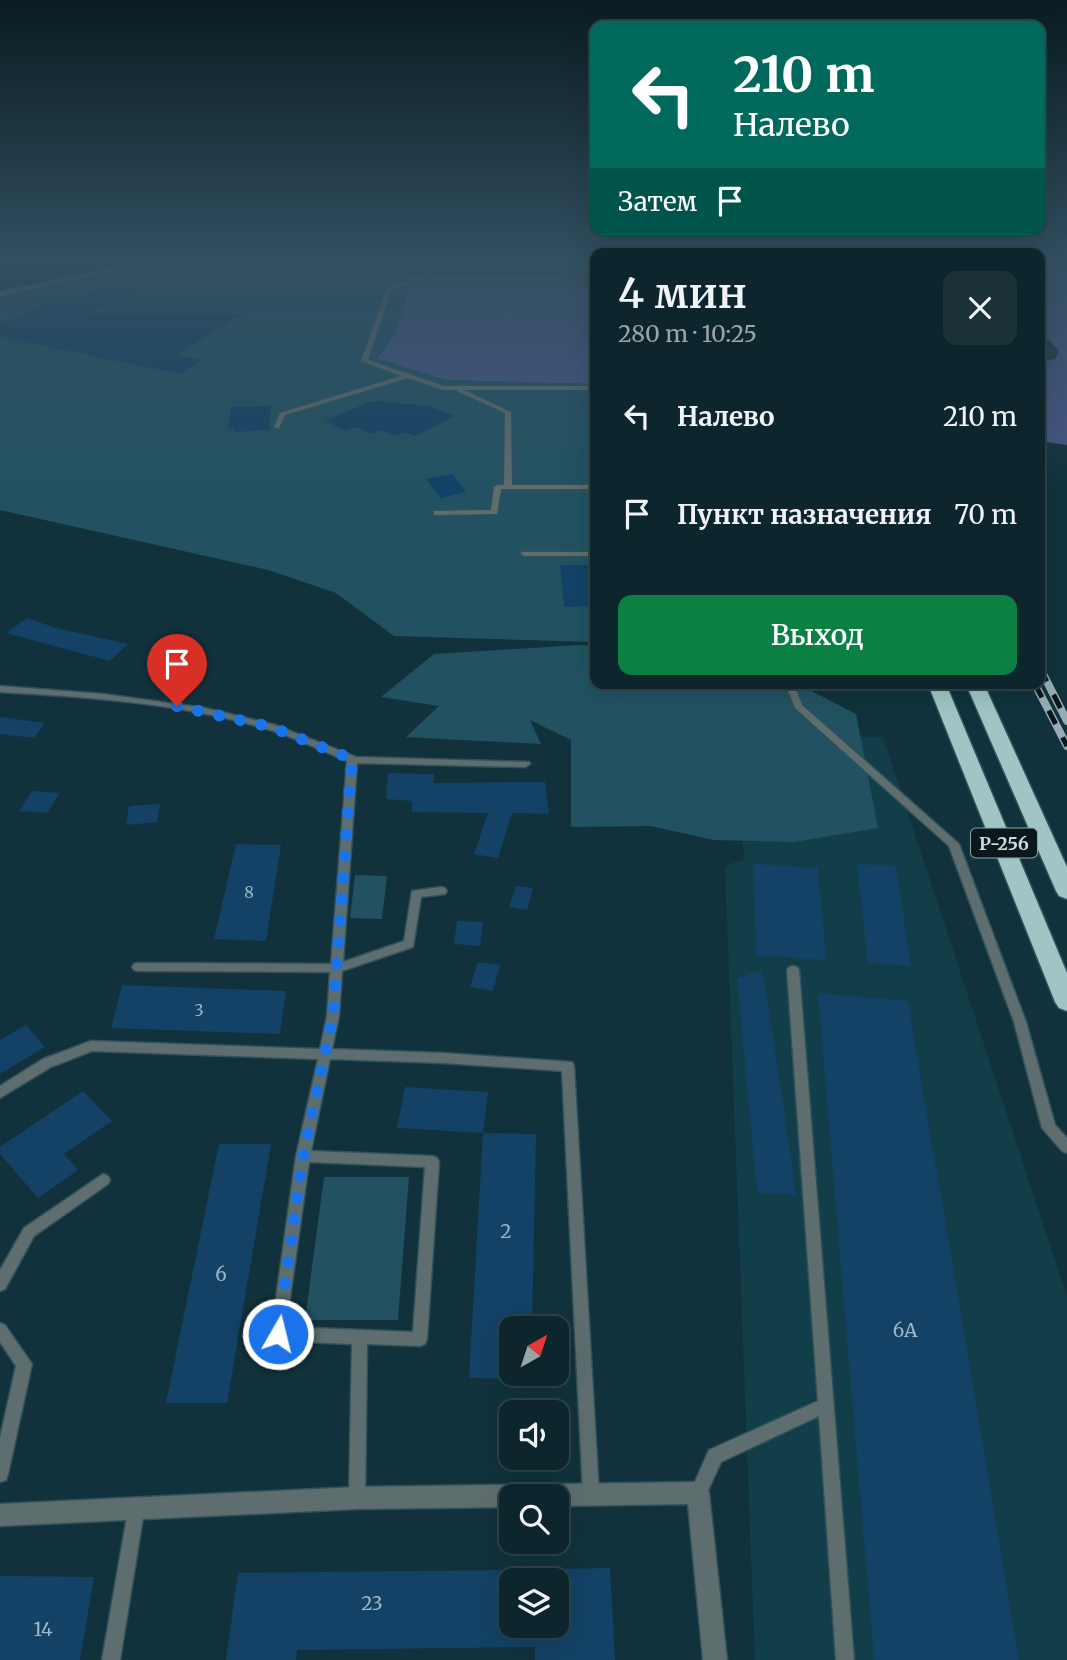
<!DOCTYPE html>
<html lang="ru">
<head>
<meta charset="utf-8">
<style>
  body { margin:0; font-family:Merriweather,serif; background:#1b3239; color:#f1f3f6; height:100vh; display:flex; flex-direction:column; font-size:26px; white-space:nowrap }
  * { box-sizing:border-box; margin:0 }
  p { font-size:23px; color:#9aa5aa }
  .icon { flex:none; width:38px; height:38px; fill:none; stroke:currentColor; stroke-width:2; stroke-linecap:round; stroke-linejoin:round }
  .map { position:relative; flex:1; overflow:hidden }
  .panel { position:absolute; left:590px; top:248px; width:455px; height:441px; display:flex; flex-direction:column; background:#0d262d; border-radius:14px; box-shadow:0 7px 28px #0002,0 0 0 2px #2d4349 }
  .panel>* { flex:none }
  .banner { position:absolute; left:590px; top:21px; width:455px; height:214px; border-radius:14px; box-shadow:0 7px 28px #0002,0 0 0 2px #2d4349; background:#00695c; color:#fff; overflow:hidden }
  .needle { width:46px; rotate:39deg }
  .controls { position:absolute; left:499px; top:1316px; display:grid; gap:14px }
  .controls a { display:grid; place-items:center; width:70px; height:70px; border-radius:14px; background:#0d262d; box-shadow:0 7px 28px #0002,0 0 0 2px #2d4349; font-size:35px }
  .pin { position:absolute; display:grid; place-items:center; width:60px; height:60px; color:#fff; margin:-72px -30px; border-radius:50% 50% 50% 0; rotate:-45deg; box-shadow:0 0 7px #0007 }
  .pin .icon { rotate:45deg }
  .me { position:absolute; width:77px; margin:-38px; rotate:8deg; stroke-linejoin:round; filter:drop-shadow(0 0 5px #0008) }
  .turn { display:flex; align-items:center; gap:24px; height:147px; padding:0 28px; font-size:32px }
  .turn .icon { width:91px; height:91px; stroke-width:2.5 }
  .turn b { display:block; font-size:49px; line-height:60px }
  .then { display:flex; align-items:center; height:66px; padding:0 28px; background:#0003; gap:14px; font-size:26px }
  .round { display:grid; place-items:center; flex:none; width:74px; height:74px; border-radius:14px; background:#1b3239 }
  .summary { display:flex; align-items:center; justify-content:space-between; height:119px; padding:0 28px }
  h1 { font-size:42px; font-weight:600; line-height:52px }
  .button { display:flex; gap:14px; margin-top:auto; padding:14px 28px }
  .button a { flex:1; height:80px; border-radius:14px; background:#0b8043; color:#fff; font-size:28px; font-weight:600; line-height:80px; text-align:center }
  ul { padding:0; list-style:none }
  li { display:flex; align-items:center; gap:21px; height:98px; padding:0 28px }
  li div { flex:1 }
  li b { display:block; font-size:26px }
  li em { font-style:normal }
  .map>svg:first-child { display:block }
  .built { fill:#123e4a }
  .green { fill:#225261 }
  .water { fill:#4a5787 }
  .building { fill:#134266 }
  .lines { fill:none; stroke-linecap:round; stroke-linejoin:round }
  .lane-casing { stroke:#32515a; stroke-width:3 }
  .street-casing { stroke:#32515a; stroke-width:3 }
  .highway-casing { stroke:#32515a; stroke-width:3 }
  .lane { fill:#5e6d6d; fill-rule:evenodd }
  .street { fill:#5e6d6d; fill-rule:evenodd }
  .highway { fill:#9fc6c5; fill-rule:evenodd }
  .rail-casing { stroke:#97acb4; stroke-width:8 }
  .rail { stroke:#0a181c; stroke-width:5; stroke-dasharray:15; stroke-linecap:butt }
  .route { stroke:#1a73e8; stroke-width:12; stroke-dasharray:0 21.6 }
  .labels { text-anchor:middle; dominant-baseline:central; stroke-width:7; stroke-linejoin:round; paint-order:stroke }
  .number-label { font-size:16px; fill:#9db6c4 }
  .shield { fill:#0a181c; stroke:#91a1a7; stroke-width:2 }
  .shield-label { font-size:18px; font-weight:bold; fill:#cbdce3 }
  .near-number-label { font-size:19px; fill:#9db6c4 }
</style>
</head>
<body>
<div class="map">
<svg width="1067" height="1660" viewBox="0 0 1067 1660">
  <rect width="100%" height="100%" fill="#11323c"/>
  <!-- built -->
  <path class="built" d="M725,737H883L1067,1297V1660H755L725,866L745,859Z"/>
  <!-- green -->
  <path class="green" d="M173,259L253,273L485,269L549,260L577,261L595,284L424,281L409,288L395,335L377,357L445,380L595,384V642L394,636L336,593L268,570L0,510V298Z
    M579,645L595,646V684H798L856,714L878,828L794,842L713,840L651,826L571,827V740L530,720L541,744L406,737L439,706L381,697L434,654Z
    M355,875L387,876L382,919L350,918Z
    M324,1177H409L398,1320H305Z"/>
  <!-- water -->
  <path class="water" d="M184,259H595V282L577,261L549,260L485,269H399L317,279L259,281L252,273Z
    M1040,259H1067V445L1040,441V362L1055,359L1059,351L1049,340L1040,338Z
    M424,281L595,284V384L445,380L377,358L395,335L409,288Z"/>
  <!-- building -->
  <path class="building" d="M110,286L136,294L85,315L242,314L176,355L202,360L181,374L0,337V326L46,302H69Z
    M379,401L428,406L455,416L415,436L405,432L396,436L381,430L371,434L355,427L346,431L325,421L369,402Z
    M271,406L269,430L234,432L235,429H228L231,407Z
    M452,474L466,492L440,498L426,479Z
    M560,565H595V606L564,607Z
    M27,618L56,628L128,644L110,661L6,633Z
    M0,717L45,723L34,738L0,734Z
    M388,773L434,774V783L545,782L549,814L512,813L498,858L474,854L488,813L412,812V801L386,799Z
    M32,791L60,793L47,813L19,811Z
    M160,804L157,822L126,825L129,806Z
    M236,844L281,845L266,941L214,939Z
    M753,864L818,868L826,960L756,955Z
    M857,864L896,866L911,966L868,963Z
    M516,886L533,888L527,910L509,907Z
    M457,921L483,922L480,946L454,944Z
    M478,962L500,965L493,991L470,987Z
    M762,969L781,1087L796,1195L757,1193L737,979Z
    M122,985L286,991L280,1034L111,1028Z
    M818,993L908,1001L1019,1660H874Z
    M26,1025L45,1047L0,1074V1040Z
    M405,1087L488,1092L483,1133L397,1128Z
    M83,1091L112,1121L64,1154L78,1170L38,1198L0,1154V1147Z
    M483,1133L536,1134L532,1328H511V1379L469,1378Z
    M219,1144H271L227,1403H166Z
    M610,1568L615,1660H535V1647L297,1650L296,1660H226L238,1573L511,1570V1626H556V1569Z
    M0,1576L94,1577L80,1660H0Z"/>
  <g class="lines">
    <!-- lane casing -->
    <g class="lane-casing">
      <path id="lane" d="M155,259H166L0,296V292Z
        M421,275L584,279V281L582,282L422,279L392,289L368,360L444,386H595V390H464L511,412L512,485H595V489H501L497,514L434,515V511H437L491,510L494,487L498,485H504L505,413L459,392L458,390H443L408,378L285,415L279,428H275L274,427L280,413L401,376L361,361L387,287Z
        M522,552H595V556H525L521,554Z
        M777,684H794L802,705L959,844L1026,1022L1055,1125L1067,1138V1153L1062,1151L1042,1128L1014,1022L949,846L795,708L787,688Z
        M0,686L103,694L205,708L275,725L356,757L529,762L530,764L525,767L357,763L343,962L404,941L412,891L441,887L445,888L447,891L445,894L421,897L413,947L342,971L339,1016L332,1049L443,1053L572,1062L574,1066L599,1494L597,1500L591,1502L585,1500L583,1494L562,1071L443,1063L330,1059L311,1151L432,1156L437,1158L439,1162L427,1339L425,1344L420,1346L367,1344L365,1498L363,1504L357,1506L351,1504L349,1498L352,1344L278,1341L273,1339L271,1334L296,1156L318,1059L92,1051L51,1067L0,1098V1086L43,1059L91,1041L320,1049L327,1016L330,972L138,971L134,970L132,967L134,964L138,963L331,964L347,761C320,750 294,737 267,729C180,703 89,697 0,692ZM309,1162L425,1167L413,1332L286,1327Z
        M793,966L797,967L799,970L854,1660H836L819,1416L721,1462L704,1499L698,1501L692,1499L690,1493L709,1450L818,1401L787,970L789,967Z
        M103,1174L108,1176L110,1180L108,1184L34,1236L5,1289L0,1291V1270L24,1228Z
        M0,1323L5,1325L32,1364L8,1474L6,1480L0,1482V1438L16,1366L0,1342Z
        M136,1503L142,1505L144,1511L120,1660H102L128,1511L130,1505Z"/>
    </g>
    <!-- street casing -->
    <g class="street-casing">
      <path id="street" d="M698,1482L706,1485L709,1493L727,1660H703L688,1504L556,1506V1496H511V1507L357,1509L0,1526V1504L357,1487Z"/>
    </g>
    <!-- highway casing -->
    <g class="highway-casing">
      <path id="highway" d="M928,684H946L1067,973V1011L1059,1008L1055,1002Z
        M966,684H984L1067,867V899L1059,896L1056,891Z"/>
    </g>
    <!-- lane -->
    <use href="#lane" class="lane"/>
    <!-- street -->
    <use href="#street" class="street"/>
    <!-- highway -->
    <use href="#highway" class="highway"/>
    <!-- rail casing -->
    <g class="rail-casing">
      <path id="rail" d="M1040,668L1067,721
        M1035,684L1067,746"/>
    </g>
    <!-- rail -->
    <use href="#rail" class="rail"/>
  </g>
  <!-- sky -->
  <linearGradient id="sky" x2="0" y2="1"><stop stop-color="#091c21"/><stop offset="0.53" stop-color="#324f61"/><stop offset="1" stop-color="#324f61" stop-opacity="0"/></linearGradient>
  <rect width="1067" height="491" fill="url(#sky)"/>
  <g class="lines">
    <!-- route -->
    <path class="route" d="M177,706L271,727L352,759L333,1016L303,1156L278,1334"/>
  </g>
  <g class="labels">
    <!-- number labels -->
    <g class="number-label">
      <text x="249" y="892">8</text>
      <text x="199" y="1010">3</text>
    </g>
    <!-- shield labels -->
    <rect class="shield" x="971" y="828.5" width="66" height="29" rx="5"/>
    <g class="shield-label">
      <text x="1004" y="843">Р-256</text>
    </g>
    <!-- near-number labels -->
    <g class="near-number-label">
      <text x="506" y="1231">2</text>
      <text x="221" y="1274">6</text>
      <text x="905" y="1330">6А</text>
      <text x="372" y="1603">23</text>
      <text x="43" y="1629">14</text>
    </g>
  </g>
</svg>
<div class="controls">
<a><svg class="needle" viewBox="-14 -14 28 28"><path d="M0-13l5 13h-10z" fill="#e53935"/><path d="M0 13l5-13h-10z" fill="#9aa5aa"/></svg></a>
<a><svg class="icon" aria-label="sound" viewBox="0 0 24 24"><path d="M4 9h4l5-4v14l-5-4H4zM17 9q2 3 0 6"/></svg></a>
<a><svg class="icon" aria-label="search" viewBox="0 0 24 24"><circle cx="10" cy="10" r="6"/><path d="M15 15l6 6"/></svg></a>
<a><svg class="icon" aria-label="layers" viewBox="0 0 24 24"><path d="M12 4l9 5-9 5-9-5zM3 14l9 5 9-5"/></svg></a>
</div>
<div class="pin" style="left:177px;top:706px;background:#d93025"><svg class="icon" aria-label="arrive" viewBox="0 0 24 24"><path d="M6 21V4h12l-3 4 3 4H6"/></svg></div>
<svg class="me" style="left:278px;top:1334px" viewBox="-20 -20 40 40"><circle r="17" fill="#1a73e8" stroke="#fff" stroke-width="3"/><path d="M0-11L8 9 0 5-8 9z" fill="#fff"/></svg>
<div class="banner">
<div class="turn"><svg class="icon" aria-label="left" viewBox="0 0 24 24"><path d="M17 20v-9H6M10 6l-5 5 5 5"/></svg><div><b>210 m</b>Налево</div></div>
<div class="then">Затем<svg class="icon" aria-label="arrive" viewBox="0 0 24 24"><path d="M6 21V4h12l-3 4 3 4H6"/></svg></div>
</div>
<section class="panel">
<div class="summary"><div><h1>4 мин</h1><p>280 m · 10:25</p></div><a class="round"><svg class="icon" aria-label="close" viewBox="0 0 24 24"><path d="M6 6l12 12M18 6L6 18"/></svg></a></div>
<ul>
<li><svg class="icon" aria-label="left" viewBox="0 0 24 24"><path d="M17 20v-9H6M10 6l-5 5 5 5"/></svg><div><b>Налево</b></div><em>210 m</em></li>
<li><svg class="icon" aria-label="arrive" viewBox="0 0 24 24"><path d="M6 21V4h12l-3 4 3 4H6"/></svg><div><b>Пункт назначения</b></div><em>70 m</em></li>
</ul>
<div class="button"><a>Выход</a></div>
</section>
</div>
</body>
</html>
